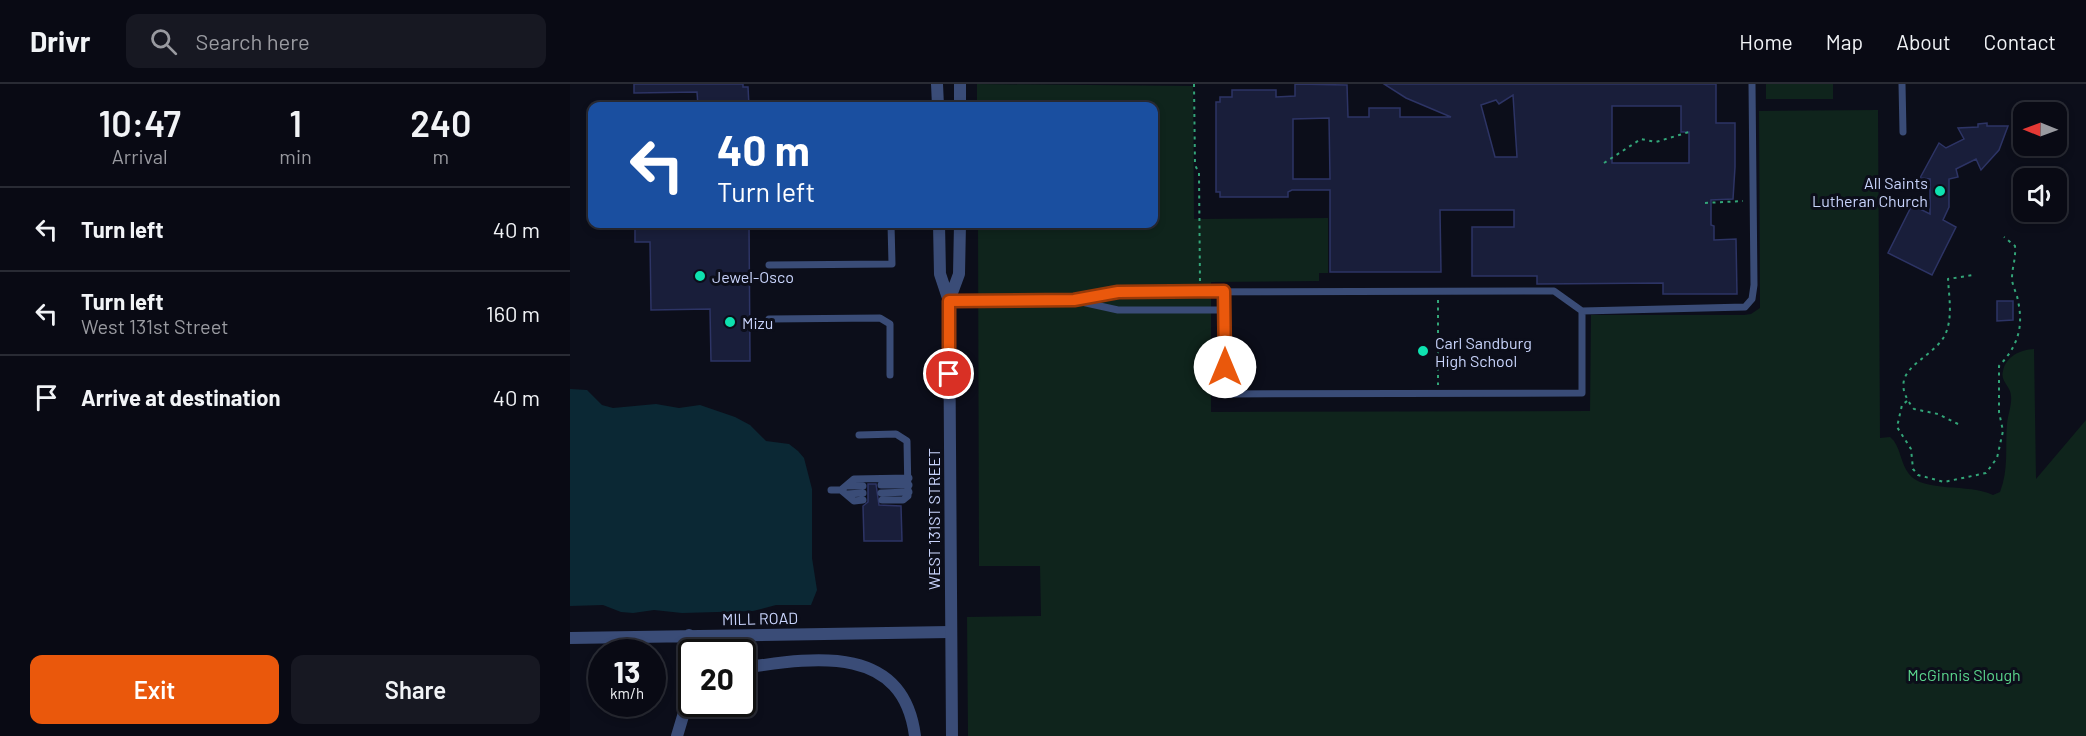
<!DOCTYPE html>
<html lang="en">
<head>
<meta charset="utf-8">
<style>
  body { margin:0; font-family:Barlow,sans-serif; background:#171822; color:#f1f3f6; height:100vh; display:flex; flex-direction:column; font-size:22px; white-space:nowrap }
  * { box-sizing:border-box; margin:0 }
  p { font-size:20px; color:#999aa0 }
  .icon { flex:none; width:33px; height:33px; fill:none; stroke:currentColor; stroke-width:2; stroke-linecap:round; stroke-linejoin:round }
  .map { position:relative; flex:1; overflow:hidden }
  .sheet { display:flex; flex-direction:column; background:#090a14; width:570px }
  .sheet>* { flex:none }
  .hud { position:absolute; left:18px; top:18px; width:570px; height:126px; border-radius:12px; box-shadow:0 3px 9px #0003,0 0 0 2px #292b34; background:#1a4fa0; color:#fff; overflow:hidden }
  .needle { width:39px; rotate:271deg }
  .controls { position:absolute; left:1443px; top:18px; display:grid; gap:12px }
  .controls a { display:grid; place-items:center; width:54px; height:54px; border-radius:12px; background:#090a14; box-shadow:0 3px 9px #0003,0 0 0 2px #292b34; font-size:30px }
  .speed { position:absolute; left:18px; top:555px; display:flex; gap:12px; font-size:30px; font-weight:700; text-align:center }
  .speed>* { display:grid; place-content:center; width:78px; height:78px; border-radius:50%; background:#090a14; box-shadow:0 3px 9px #0003,0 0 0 2px #292b34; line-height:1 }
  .speed small { font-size:15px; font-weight:400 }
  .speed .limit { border:3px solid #111; border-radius:9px; background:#fff; color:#111 }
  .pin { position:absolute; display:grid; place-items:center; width:51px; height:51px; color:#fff; margin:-26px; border:3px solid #fff; border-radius:50%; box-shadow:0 2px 6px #0007 }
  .me { position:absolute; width:66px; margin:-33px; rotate:0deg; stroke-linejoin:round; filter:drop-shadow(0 0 4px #0008) }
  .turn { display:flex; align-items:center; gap:21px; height:126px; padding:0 30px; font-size:27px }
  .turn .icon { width:78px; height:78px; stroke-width:2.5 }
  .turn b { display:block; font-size:42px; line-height:51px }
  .eta { display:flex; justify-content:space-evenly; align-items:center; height:102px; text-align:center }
  .eta b { font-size:36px; font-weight:600; line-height:42px }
  .button { display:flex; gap:12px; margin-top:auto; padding:12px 30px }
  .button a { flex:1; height:69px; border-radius:12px; background:#ea580c; color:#fff; font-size:24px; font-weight:600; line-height:69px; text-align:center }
  .button a+a { background:#171822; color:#f1f3f6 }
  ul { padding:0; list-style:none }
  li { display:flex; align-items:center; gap:18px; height:84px; padding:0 30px; border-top:2px solid #292b34 }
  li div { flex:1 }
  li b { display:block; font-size:22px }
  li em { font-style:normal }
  header { display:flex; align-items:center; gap:36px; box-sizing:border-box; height:84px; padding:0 30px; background:#090a14; border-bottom:2px solid #292b34 }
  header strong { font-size:28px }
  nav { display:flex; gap:33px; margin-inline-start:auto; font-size:21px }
  .search { width:420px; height:54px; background:#171822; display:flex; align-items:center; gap:15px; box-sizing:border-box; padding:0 21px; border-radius:12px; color:#999aa0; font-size:22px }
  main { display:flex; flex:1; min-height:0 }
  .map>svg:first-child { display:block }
  .green { fill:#0f241c }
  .water { fill:#0b2834 }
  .building { fill:#191e3a; stroke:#2d3465; stroke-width:1.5; fill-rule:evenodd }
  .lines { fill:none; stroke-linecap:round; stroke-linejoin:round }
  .path { stroke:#33a578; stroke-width:2; stroke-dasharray:3 4.5; stroke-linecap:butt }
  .service { stroke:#3a4c77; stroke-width:7 }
  .minor { stroke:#3a4c77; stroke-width:12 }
  .tertiary { stroke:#3a4c77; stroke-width:12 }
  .route-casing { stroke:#983908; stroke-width:15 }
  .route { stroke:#ea580c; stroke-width:10 }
  .poi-dot { fill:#0ee2b0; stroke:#0c0e1a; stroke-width:2 }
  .labels { text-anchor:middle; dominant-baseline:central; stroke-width:6; stroke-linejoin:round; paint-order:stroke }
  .poi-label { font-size:16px; fill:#c9d4fc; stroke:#0c0e1a; text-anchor:start }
  .street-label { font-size:16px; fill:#c9d4fc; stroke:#0c0e1a }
  .park-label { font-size:16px; fill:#5bd68d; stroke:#0c0e1a }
</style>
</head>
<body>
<header>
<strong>Drivr</strong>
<div class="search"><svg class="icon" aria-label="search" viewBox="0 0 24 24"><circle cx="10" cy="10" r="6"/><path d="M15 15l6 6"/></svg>Search here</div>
<nav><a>Home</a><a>Map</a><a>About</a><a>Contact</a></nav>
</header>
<main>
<section class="sheet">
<div class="eta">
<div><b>10:47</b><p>Arrival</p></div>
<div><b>1</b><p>min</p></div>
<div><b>240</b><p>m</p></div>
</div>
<ul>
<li><svg class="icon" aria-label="left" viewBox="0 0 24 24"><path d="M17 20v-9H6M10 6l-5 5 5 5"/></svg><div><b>Turn left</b></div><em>40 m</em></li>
<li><svg class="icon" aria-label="left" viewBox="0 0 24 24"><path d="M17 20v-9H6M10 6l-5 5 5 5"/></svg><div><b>Turn left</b><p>West 131st Street</p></div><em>160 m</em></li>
<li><svg class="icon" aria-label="arrive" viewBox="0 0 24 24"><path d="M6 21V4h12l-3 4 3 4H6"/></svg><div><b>Arrive at destination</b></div><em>40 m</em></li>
</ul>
<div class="button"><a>Exit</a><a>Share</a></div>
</section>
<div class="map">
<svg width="1516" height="652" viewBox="0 0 1516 652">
  <rect width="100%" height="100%" fill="#0c0e1a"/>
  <!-- green -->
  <path class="green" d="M407,0L623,2L624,135L758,134V189H749V197L641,198V328L1020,327L1021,231H1174L1181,230L1190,224L1189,27L1308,26L1310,354L1320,353L1324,357C1331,367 1331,380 1339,390C1353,409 1399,399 1423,411L1430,408C1439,385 1435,363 1437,340C1438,330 1442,321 1441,312C1441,302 1430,298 1433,287C1436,272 1450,266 1464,265L1466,395L1516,336V652H398L397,533L471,532L470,482H409L408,140H584V22H407Z
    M1196,0H1263V15H1196Z"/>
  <!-- water -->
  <path class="water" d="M0,305L17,306L32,321L43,324L86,320L109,324L130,321L165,333L180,341L196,357L219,360L228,367L234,374L242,405V474L247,506L241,521H206L183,527L112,529L84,526L63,529L51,528L33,521L0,522Z"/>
  <!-- building -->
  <path class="building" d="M64,0H173V3H178L179,22H128L127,8L64,9Z
    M725,0L777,1L778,33H799V24H830V33H881L836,14L814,0H1146V39H1165V83L1163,115L1141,116V141L1144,142V156L1166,155L1167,210H1093V199L967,200V192H902V143H944V126H870L871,188H760V106H722L718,108V113H650V108H646V18H650V13H662V6H706V13L725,12ZM943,11L947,73H925L911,21L926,16L929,20ZM1042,22H1111V48H1119V79H1042ZM759,34L760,95H723V35Z
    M1417,39V42H1438L1429,66L1411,86L1406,75L1386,85L1388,93L1379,95V123L1373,136L1386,143L1362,191L1318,169L1342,121L1360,130V95L1350,94L1369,59L1376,64L1394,55L1388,44L1408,43V40Z
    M65,140H179L180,277H141L140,225L81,226L80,158H65Z
    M1427,217H1443V236L1427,237Z
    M298,400H306L309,421L331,422L332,457H294L293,422L298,418Z"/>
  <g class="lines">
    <!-- path -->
    <path class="path" d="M624,0L625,81L629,89L630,200
      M1034,79L1071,55L1086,58L1119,48
      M1135,119L1173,117
      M868,216V301
      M1337,317L1332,321L1327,343L1341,365L1343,385L1348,391L1374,398L1416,389L1427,374L1433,347L1429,328V282C1447,263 1454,244 1448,217C1447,209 1442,202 1442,194C1442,183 1446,176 1445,162L1434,153
      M1388,340L1368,330L1344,325C1312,285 1361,278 1375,251C1383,234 1379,213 1378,195L1403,191"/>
    <!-- service -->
    <path class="service" d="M1332,0L1333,48
      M199,181L322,180L321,140
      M654,208L655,310L1012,309V227
      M379,217L505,216L547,208L984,207L1012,227L1175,223L1182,215L1184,201L1182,0
      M507,217L548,226H654
      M199,235L310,234L320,240V291
      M289,351L326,350L337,357L338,412L333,416H312
      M311,401H339
      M276,402H293
      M261,406H271L284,417L293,416
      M271,406L284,395L339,394
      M311,409L339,408
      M276,410L293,409"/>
    <!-- minor -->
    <path class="minor" d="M0,554L380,548
      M172,584C242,574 333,558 345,652
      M107,652L119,612V551"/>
    <!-- tertiary -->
    <path class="tertiary" d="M367,0L368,22
      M390,0V22
      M369,140L370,190L379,217L382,652
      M379,217L389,190L390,140"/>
  </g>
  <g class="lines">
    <!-- route casing -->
    <g class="route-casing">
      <path id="route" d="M379,290V217L504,216L548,208L654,207L655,283"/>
    </g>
    <!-- route -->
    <use href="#route" class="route"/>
  </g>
  <!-- markers -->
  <g class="poi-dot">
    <circle cx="1370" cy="107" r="6"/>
    <circle cx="130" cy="192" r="6"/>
    <circle cx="160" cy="238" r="6"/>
    <circle cx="853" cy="267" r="6"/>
  </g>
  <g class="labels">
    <!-- poi labels -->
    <g class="poi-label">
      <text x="1358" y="98" text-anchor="end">All Saints<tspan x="1358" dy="18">Lutheran Church</tspan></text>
      <text x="142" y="192">Jewel-Osco</text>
      <text x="172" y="238">Mizu</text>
      <text x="865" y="258">Carl Sandburg<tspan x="865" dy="18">High School</tspan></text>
    </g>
    <!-- street labels -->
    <g class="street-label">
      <text transform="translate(363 435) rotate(-90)">WEST 131ST STREET</text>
      <text transform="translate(190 534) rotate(-1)">MILL ROAD</text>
    </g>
    <!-- park labels -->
    <g class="park-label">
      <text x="1394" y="590">McGinnis Slough</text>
    </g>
  </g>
</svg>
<div class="controls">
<a><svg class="needle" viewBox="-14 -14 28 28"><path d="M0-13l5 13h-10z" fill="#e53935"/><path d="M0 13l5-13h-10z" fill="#999aa0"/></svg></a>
<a><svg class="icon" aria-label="sound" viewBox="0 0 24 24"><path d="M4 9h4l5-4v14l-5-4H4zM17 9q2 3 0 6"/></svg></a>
</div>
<div class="speed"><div>13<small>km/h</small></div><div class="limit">20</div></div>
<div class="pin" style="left:379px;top:290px;background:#d93025"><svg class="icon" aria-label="arrive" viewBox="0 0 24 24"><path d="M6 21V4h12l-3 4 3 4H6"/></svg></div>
<svg class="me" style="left:655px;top:283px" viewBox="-20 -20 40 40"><circle r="19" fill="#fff"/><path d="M0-13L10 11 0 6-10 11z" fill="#ea580c"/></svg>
<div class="hud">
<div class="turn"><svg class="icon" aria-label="left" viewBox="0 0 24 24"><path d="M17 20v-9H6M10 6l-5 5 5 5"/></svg><div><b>40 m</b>Turn left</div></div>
</div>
</div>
</main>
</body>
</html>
